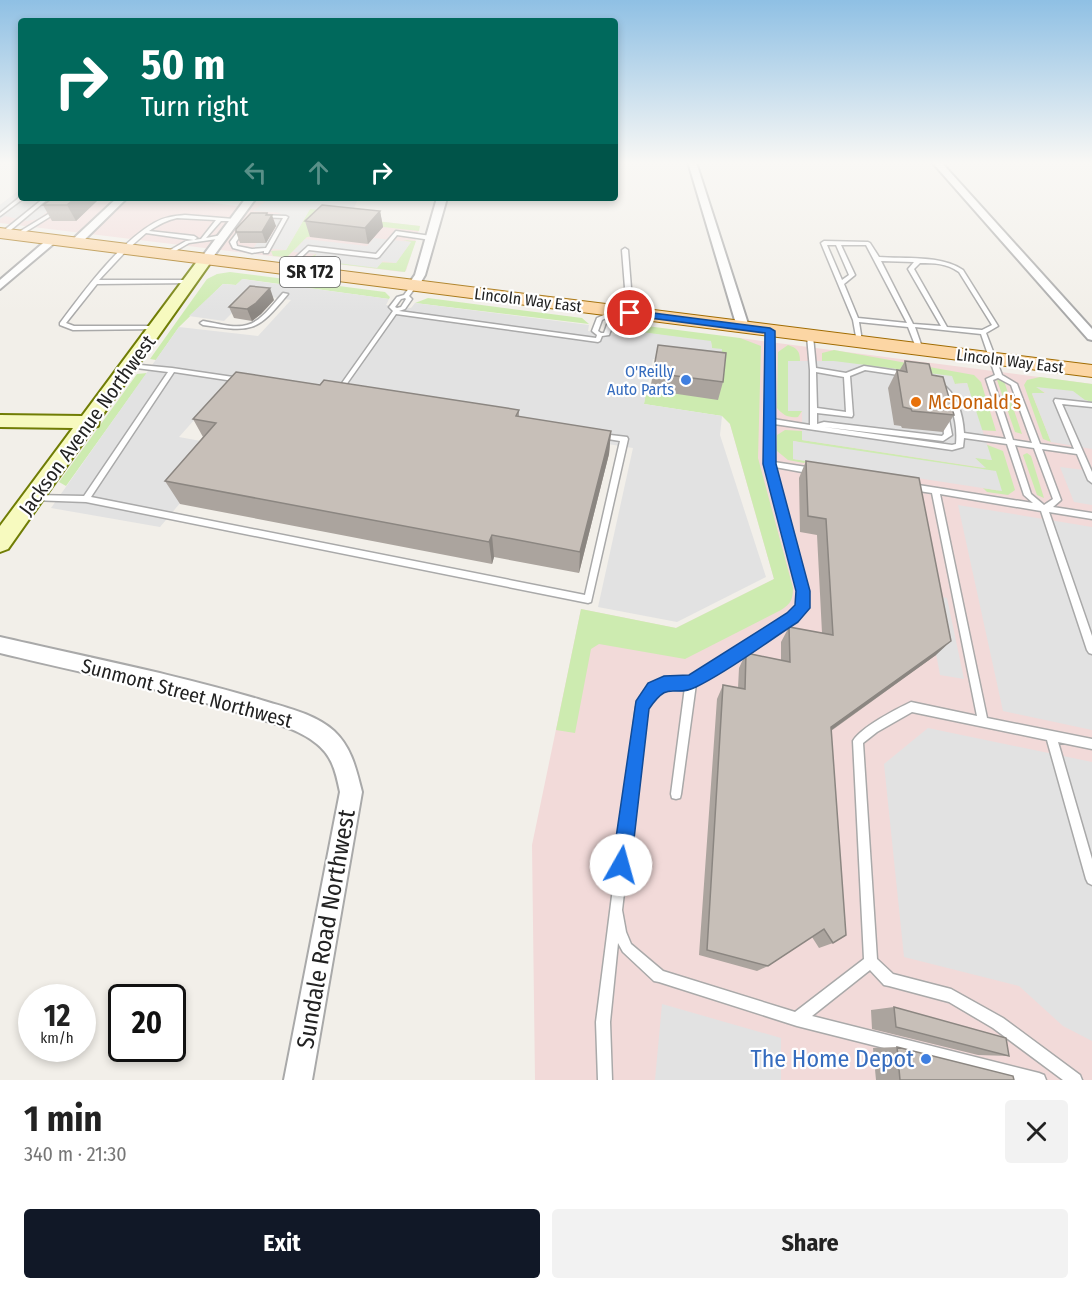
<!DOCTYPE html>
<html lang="en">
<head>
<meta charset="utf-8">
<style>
  body { margin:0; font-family:"Fira Sans Condensed",sans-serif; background:#f2f2f2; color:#222; height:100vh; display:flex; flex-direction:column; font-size:22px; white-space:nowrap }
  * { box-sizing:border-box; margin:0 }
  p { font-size:20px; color:#767676 }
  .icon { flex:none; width:33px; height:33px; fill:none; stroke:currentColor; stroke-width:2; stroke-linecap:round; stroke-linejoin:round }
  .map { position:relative; height:1080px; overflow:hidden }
  .details { display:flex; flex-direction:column; background:#fff; flex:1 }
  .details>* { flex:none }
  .banner { position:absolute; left:18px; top:18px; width:600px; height:183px; border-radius:6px; box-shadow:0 3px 9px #0003; background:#00695c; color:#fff; overflow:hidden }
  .speed { position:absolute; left:18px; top:984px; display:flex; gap:12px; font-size:30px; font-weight:700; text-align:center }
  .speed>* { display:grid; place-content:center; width:78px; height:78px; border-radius:50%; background:#fff; box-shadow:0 3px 9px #0003; line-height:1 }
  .speed small { font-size:15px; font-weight:400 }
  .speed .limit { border:3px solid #111; border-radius:9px; background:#fff; color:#111 }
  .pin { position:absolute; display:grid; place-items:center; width:51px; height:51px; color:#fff; margin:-26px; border:3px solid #fff; border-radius:50%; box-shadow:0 2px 6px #0007 }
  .me { position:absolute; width:66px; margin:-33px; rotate:7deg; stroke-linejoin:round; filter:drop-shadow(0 0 4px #0008) }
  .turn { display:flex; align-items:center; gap:21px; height:126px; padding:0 24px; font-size:27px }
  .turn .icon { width:78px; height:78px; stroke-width:2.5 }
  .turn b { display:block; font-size:42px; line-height:51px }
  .lanes { display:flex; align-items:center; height:57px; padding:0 24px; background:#0003; justify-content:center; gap:30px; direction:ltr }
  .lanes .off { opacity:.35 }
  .round { display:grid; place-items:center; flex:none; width:63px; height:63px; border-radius:6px; background:#f2f2f2 }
  .summary { display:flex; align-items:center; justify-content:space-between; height:102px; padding:0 24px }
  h1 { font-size:36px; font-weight:700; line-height:45px }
  .button { display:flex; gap:12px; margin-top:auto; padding:12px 24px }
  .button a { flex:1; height:69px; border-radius:6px; background:#111827; color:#fff; font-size:24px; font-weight:700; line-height:69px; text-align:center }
  .button a+a { background:#f2f2f2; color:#222 }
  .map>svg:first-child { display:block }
  .commercial { fill:#f2dad9 }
  .grass { fill:#cdebb0 }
  .parking { fill:#e2e2e2 }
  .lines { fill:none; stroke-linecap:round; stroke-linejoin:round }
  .lane-casing { stroke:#a9a9a9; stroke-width:3 }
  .street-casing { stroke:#a9a9a9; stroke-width:4 }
  .secondary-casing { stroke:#707d05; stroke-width:4 }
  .primary-casing { stroke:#a06b00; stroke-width:2 }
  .lane { fill:#fff; fill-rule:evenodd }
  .street { fill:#fff; fill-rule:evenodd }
  .secondary { fill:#f7fabf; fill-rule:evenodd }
  .primary { fill:#fcd6a4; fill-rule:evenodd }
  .wall { fill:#aba49e }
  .shaded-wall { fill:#8b8681 }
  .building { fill:#c7bfb8; stroke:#8b8681; stroke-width:1.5 }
  .route { fill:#1a73e8; stroke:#114b97; stroke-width:1.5 }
  .shop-dot { fill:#3f7fe0; stroke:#fff; stroke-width:2 }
  .food-dot { fill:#e8710a; stroke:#fff; stroke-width:2 }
  .labels { text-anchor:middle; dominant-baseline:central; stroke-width:4.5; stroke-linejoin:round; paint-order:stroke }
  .far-street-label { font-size:16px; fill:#222; stroke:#fff }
  .far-shop-label { font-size:16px; fill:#366cbe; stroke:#fff; text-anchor:end }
  .shield { fill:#fff; stroke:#646464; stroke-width:1.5 }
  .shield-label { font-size:18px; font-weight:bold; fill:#222 }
  .food-label { font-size:20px; fill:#c56008; stroke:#fff; text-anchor:start }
  .street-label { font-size:20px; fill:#222; stroke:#fff }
  .near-street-label { font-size:24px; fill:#222; stroke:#fff }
  .near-shop-label { font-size:24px; fill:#366cbe; stroke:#fff; text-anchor:end }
</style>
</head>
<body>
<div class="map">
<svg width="1092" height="1080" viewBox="0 0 1092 1080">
  <rect width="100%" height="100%" fill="#f2efe9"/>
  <!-- commercial -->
  <path class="commercial" d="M21,189V198H178L251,208L258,198L358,199L349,218L420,226L406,271L402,272L0,223V205Z
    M740,338L1092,384V1080H535L532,845L581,609L676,628L774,579L730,424Z"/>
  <!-- grass -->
  <path class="grass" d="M319,208L349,218L420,226L419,231L383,227L307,237L287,257L273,256L271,251L286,250L310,209Z
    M403,240L416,241L405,272L305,260L316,254L314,259L396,263L411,242Z
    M230,272L385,292L390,297L389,299L243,279L236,285L223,284L179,327L156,360L150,359L207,279L217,274Z
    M428,298L582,318L589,324L415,303Z
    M631,324L740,338L761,346L758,458L793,588C793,599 791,604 781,610L685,659L599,644L591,649L575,733L556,730L581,609L676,628L774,579L730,424L722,416L644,404L645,395L658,397L659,391L718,399L711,342L618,329L621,325Z
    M788,345C797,348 800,351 800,361L788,362L789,411H802L798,417C788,418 783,415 777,408L778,352Z
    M834,350L974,375L981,382L996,431L979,430L967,383L954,384L822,361V353Z
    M147,373L66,486L59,482L137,374Z
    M1040,377L1092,384V402L1038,388L1046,394H1032L1051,442L1043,439L1024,385L1027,380Z
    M1001,379L1004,381L1022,434L1015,432L997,380Z
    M785,430L802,431V440L984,468L974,457L991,460L985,444L1003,451L1015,490L1008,495L987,492L983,488L1001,491L794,441L793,459L807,461L804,463L788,460L777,451V435Z
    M1027,453L1031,456L1044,498L1037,495L1023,455Z"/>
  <!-- parking -->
  <path class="parking" d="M21,189V198H64L38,219L27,221L5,216L0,219V205Z
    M270,198L358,199L351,213L310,209L286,250L254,247L257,243L269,239L277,226H271L278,214L282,213L253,211Z
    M374,238L411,242L396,263L383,261L377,268L313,260L317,254L293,252L305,239L367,246Z
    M242,279L389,299L386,305L411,308L415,303L589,325L588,331L616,335L618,329L711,341L712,348L722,349L721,361L716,368L653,359L644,404L722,416L720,435L766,577L677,622L598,607L633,448L252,388L220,391L179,437L228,446L160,527L51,508L179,327L258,336L291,300L251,294L224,321L189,316L223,284L236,285Z
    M788,361H834L952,376L955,384L967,383L992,460L975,458L986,468L802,440V411H788Z
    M1036,387L1073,391L1085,400L1092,402V449L1051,442L1032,393H1046Z
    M793,441L996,471L1002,491L793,459Z
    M1060,467L1092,471V505L1074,502Z
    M958,505L1092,527V730L1003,711Z
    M925,594L947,598L964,679L940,675Z
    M928,728L1092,762V1041L1063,1026L1019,986L904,957L884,764Z
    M662,1004L781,1038V1080H655Z"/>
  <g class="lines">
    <!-- lane casing -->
    <g class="lane-casing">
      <path id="lane" d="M20,197L24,198L0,216V213Z
        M44,198H49L6,234H2V232Z
        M55,210L59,211L19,236L14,235Z
        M185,215L234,219L236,220L234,221H221L206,238L222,235L225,237L224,238L189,243L167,256L164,254L165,253L186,241L201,239L216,220L177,218C167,220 158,225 149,231L194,236L197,238L194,240L146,233L128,249L99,280H191L193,281V283L97,284L66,323L74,326H158L161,328L160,329L73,330L60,325V323C84,291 119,243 154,223C164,217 174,216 185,215Z
        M259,215L286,216L288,217L268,253H264V251L252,253L233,248L230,242L242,226H244L246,227L236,242L237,246L252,249L266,248L283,218L261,217L259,216Z
        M396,231L431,236L434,238L431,240L397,235L379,257L377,258L309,250L288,270L283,269L308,246L376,254Z
        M824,241L868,242L870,243L879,257C904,259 942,255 963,270L998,326L986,333L1002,375L1017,384L1040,444L1074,449L1054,401L1055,399L1092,403V407L1062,404L1092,472V483L1088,480L1077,454L1042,449L1061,500L1053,507L1092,513V519L1049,512L1092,636V654L1089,653L1087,650L1041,511L940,494L987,718L1092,739V749L1058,742L1092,859V885L1088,883L1086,879L1047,740L912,712L877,732L863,743L877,959L893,974L951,989L1003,1018L1080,1075L1082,1080H1063L993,1028L949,1002L889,986L884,985L870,970L812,1016L1039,1073L1044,1075L1046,1080H1011L797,1026L659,982L654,981L623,952L618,943L610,1022L612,1080H598L596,1022L636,707L643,696L653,685L667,679L690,678L789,614L799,606V591L766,464L767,331L770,329L773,331V419L810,425V370L807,336L810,334L813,336L816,368L846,373L864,366L905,372L908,374L905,376L865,370L850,376L853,415L852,417L817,413V424L824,422L942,436L944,434L942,414L945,412L948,414L952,435L943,441L824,427L952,445L956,444C958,421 952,402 937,385L940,383C957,392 963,415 964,433L1006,439L986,379L995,375L981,334L915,327L923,350L920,352L917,350L908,327L859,322L862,341L859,343L857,342L853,320L821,243ZM827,245H836L849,275L842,280ZM841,245H866L907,323L858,318L844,284L855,275ZM881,261L914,262L908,269L941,326L913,324ZM920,263C934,263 946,263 959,272L992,325L982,330L947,327L914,269ZM816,372L844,377L846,412L817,408ZM998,378L1011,385L1032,443L1013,440L993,380ZM774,424L952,450L963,447L964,438L1007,444L1024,495L1033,503L912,484L908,487L912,490L932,493L977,716L911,702C896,709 860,728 853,741L864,959L795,1012L663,971L631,944L626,932L622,910L646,709C659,690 663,688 685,687L671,794L672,798L676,799L680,798L681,794L696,684L795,620L807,608V591L775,467L813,474L817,471L813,468L774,462ZM1015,445L1034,448L1053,499L1044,505L1031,494Z
        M625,248L628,250L633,313L630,315L627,313L622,250Z
        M414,283L417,285L409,296L412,299L405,309L399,311L596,338L597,335L592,331L597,318L606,314H610L614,322L609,335L602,336L600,341L598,342L396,314L341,392H337V390L393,311L389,307L390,306L397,297L404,295L412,284ZM405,298L406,299L401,307L397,308L395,307L401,299ZM606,318L608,322L604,333H601L598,331L602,320Z
        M283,293L288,294C256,333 252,332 203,325L200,323L203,321C216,323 234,329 247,325C262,321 273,304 283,293Z
        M130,364L172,368L240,378L243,380L240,382L174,372L91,497L585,595L620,441L602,438L598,436L602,434L627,437L628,439L591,602L588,603L86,502L31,500L30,498L34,495L84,496L168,372L128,367V365Z"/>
    </g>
    <!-- street casing -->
    <g class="street-casing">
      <path id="street" d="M688,162H696L749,327L747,330L737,327Z
        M932,162H941L1092,329V340L1088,339Z
        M117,198H127L79,245H71V241Z
        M246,198H256L210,261H202V257Z
        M437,198H447L425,275L418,287H410L408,285L415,275Z
        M49,238L58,240L0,289V280Z
        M0,637C86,657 174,674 258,699C283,707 314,713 334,731C352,748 356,769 362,792L312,1080H284L340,792C336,773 333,757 317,744C298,728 272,723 250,716C168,690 83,673 0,653Z"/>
    </g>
    <!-- secondary casing -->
    <g class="secondary-casing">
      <path id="secondary" d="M206,255L213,259L99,420L98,426L94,427L8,549L0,552V526L73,428L0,427V415L82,416L201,256Z"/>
    </g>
    <!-- primary casing -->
    <g class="primary-casing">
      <path id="primary" d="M0,228L1092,365V377L0,238Z"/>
    </g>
    <!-- lane -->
    <use href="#lane" class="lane"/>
    <!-- street -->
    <use href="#street" class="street"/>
    <!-- secondary -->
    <use href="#secondary" class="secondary"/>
    <!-- primary -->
    <use href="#primary" class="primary"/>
  </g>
  <!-- wall -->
  <path class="wall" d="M53,198H98V200L76,221H52L43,205Z
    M380,211L383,227L368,244L310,237L305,221Z
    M267,213L276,226L266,243H240L236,232Z
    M274,300L261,314L252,321L234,318L229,307Z
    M905,361L932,375L954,415L943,432L902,428L901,426L894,425L888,388L897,370L899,371Z
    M653,373L723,382L718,400L650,390Z
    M320,385L519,410V417L611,431L609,454L579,573L494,557L492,564L180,504L165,481L203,437L193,419Z
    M806,461L936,655L831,731L833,943L819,948L812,937L768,966L757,971L699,955L717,699L723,685L738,688L739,668L746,653L781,660V642L789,627L822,633L817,535L800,532L799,478Z
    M894,1007L1009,1056L978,1055L872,1029L871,1010Z
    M897,1047L1014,1080H876L873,1048Z"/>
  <!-- shaded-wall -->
  <path class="shaded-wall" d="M75,198H98V200L76,221L67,205Z
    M380,211L383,227L368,244L365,228Z
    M267,213L270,219L272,215L276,226L266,243L262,232Z
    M270,288L274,300L261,314L252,321L247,309Z
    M611,431L609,454L579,573L580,552Z
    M492,535L494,557L492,564L489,542Z
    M951,641L936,655L819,739L831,727Z"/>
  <!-- building -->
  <path class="building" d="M53,198H75L67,205H43Z
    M322,205L380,211L365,228L305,221Z
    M251,213H267L266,215H272L262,232H236V229Z
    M250,286L270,288L256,303L247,309L229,307Z
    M658,345L726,353L723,382L653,373Z
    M905,361L929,364L932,375L943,377L954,415L912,411L911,409L903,407L897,370L907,372Z
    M236,372L320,385L324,380L519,410L516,416L611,431L580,552L492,535L489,542L165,481L216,423L193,419Z
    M806,461L919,478L951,641L831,727L846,935L833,943L824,929L768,966L707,950L723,685L745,689L746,653L790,662L789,627L833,635L826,519L808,516Z
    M894,1007L1006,1038L1009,1056L896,1027Z
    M897,1047L1013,1076L1014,1080H900Z"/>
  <!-- sky -->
  <linearGradient id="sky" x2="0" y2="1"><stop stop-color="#8fc0e4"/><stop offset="0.52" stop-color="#f9f8f5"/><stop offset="1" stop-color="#f9f8f5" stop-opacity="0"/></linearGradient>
  <rect width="1092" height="313" fill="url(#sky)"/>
  <!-- route -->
  <path class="route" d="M630,310L770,328L775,331L776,464L810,591V608L798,622C765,643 731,670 696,687C672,699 670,678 649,709L631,865L628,872L621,875L614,872L612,865L636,701L648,683L664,676L689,675L787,613L795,605L796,591L763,464L765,333L627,315L626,313Z"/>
  <!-- markers -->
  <g class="shop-dot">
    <circle cx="686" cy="380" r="6"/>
    <circle cx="926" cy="1059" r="6"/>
  </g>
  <circle class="food-dot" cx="916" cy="402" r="6"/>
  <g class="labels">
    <!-- far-street labels -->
    <g class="far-street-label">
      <text transform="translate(528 300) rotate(7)">Lincoln Way East</text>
      <text transform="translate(1010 361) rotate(7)">Lincoln Way East</text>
    </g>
    <!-- far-shop labels -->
    <g class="far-shop-label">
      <text x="674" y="371">O'Reilly<tspan x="674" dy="18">Auto Parts</tspan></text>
    </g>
    <!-- shield labels -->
    <rect class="shield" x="280" y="257" width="60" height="30" rx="4.5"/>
    <g class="shield-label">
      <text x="310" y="272">SR 172</text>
    </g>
    <!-- food labels -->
    <g class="food-label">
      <text x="928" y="402">McDonald's</text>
    </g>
    <!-- street labels -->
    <g class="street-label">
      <text transform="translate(87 425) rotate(-54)">Jackson Avenue Northwest</text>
      <text transform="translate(187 693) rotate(15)">Sunmont Street Northwest</text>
    </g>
    <!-- near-street labels -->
    <g class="near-street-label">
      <text transform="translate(326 929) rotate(-80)">Sundale Road Northwest</text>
    </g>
    <!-- near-shop labels -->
    <g class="near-shop-label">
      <text x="914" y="1059">The Home Depot</text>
    </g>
  </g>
</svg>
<div class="speed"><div>12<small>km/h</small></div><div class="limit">20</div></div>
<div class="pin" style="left:630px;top:313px;background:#d93025"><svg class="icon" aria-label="arrive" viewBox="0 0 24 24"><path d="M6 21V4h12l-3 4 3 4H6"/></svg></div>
<svg class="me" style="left:621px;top:865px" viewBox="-20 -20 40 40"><circle r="19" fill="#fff"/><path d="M0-13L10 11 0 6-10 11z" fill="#1a73e8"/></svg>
<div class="banner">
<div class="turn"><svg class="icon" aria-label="right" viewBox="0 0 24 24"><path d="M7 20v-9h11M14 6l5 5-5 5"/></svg><div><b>50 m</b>Turn right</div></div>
<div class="lanes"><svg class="icon off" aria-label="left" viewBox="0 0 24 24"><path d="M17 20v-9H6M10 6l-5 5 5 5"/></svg><svg class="icon off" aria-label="ahead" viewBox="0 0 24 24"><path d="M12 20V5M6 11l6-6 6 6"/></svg><svg class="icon" aria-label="right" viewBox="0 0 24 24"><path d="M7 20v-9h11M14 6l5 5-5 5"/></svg></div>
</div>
</div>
<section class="details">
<div class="summary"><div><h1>1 min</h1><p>340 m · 21:30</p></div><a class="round"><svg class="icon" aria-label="close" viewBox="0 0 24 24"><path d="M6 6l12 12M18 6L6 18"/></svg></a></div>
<div class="button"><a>Exit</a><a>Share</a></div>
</section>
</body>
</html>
